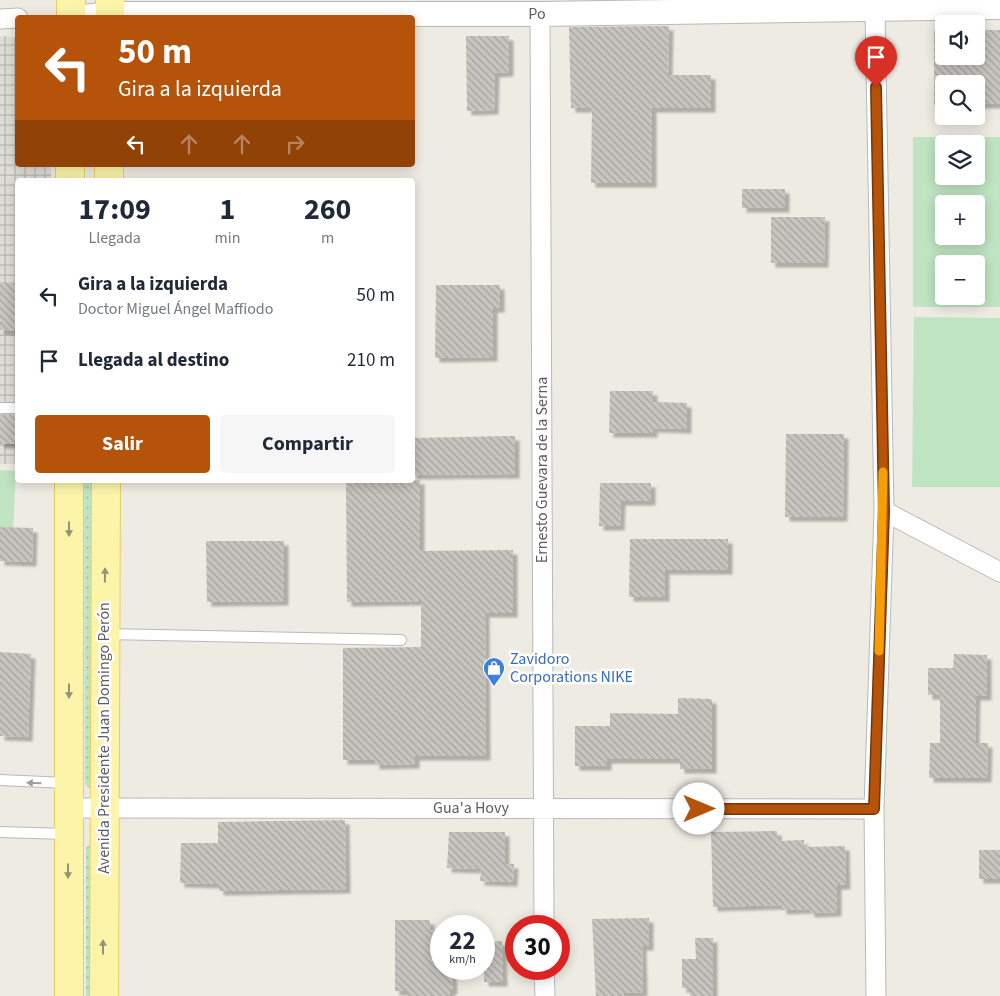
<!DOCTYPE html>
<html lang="es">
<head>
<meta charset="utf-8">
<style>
  body { margin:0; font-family:"Source Sans 3",sans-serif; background:#f6f6f7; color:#1f2937; height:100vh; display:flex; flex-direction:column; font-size:19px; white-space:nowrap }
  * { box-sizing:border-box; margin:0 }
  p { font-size:16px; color:#747a83 }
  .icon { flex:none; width:28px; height:28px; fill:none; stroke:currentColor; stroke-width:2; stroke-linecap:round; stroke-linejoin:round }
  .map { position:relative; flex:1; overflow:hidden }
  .panel { position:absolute; left:15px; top:178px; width:400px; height:305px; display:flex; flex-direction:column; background:#fff; border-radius:5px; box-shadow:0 2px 12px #0003 }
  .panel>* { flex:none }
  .hud { position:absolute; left:15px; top:15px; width:400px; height:152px; border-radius:5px; box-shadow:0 2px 12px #0003; background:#b45309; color:#fff; overflow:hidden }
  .controls { position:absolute; left:935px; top:15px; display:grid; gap:10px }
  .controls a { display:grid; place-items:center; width:50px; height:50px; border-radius:5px; background:#fff; box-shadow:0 2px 12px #0003; font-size:25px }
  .speed { position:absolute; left:430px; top:915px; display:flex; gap:10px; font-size:25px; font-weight:700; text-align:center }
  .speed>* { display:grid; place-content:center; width:65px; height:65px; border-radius:50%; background:#fff; box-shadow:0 2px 12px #0003; line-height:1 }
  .speed small { font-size:12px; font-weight:400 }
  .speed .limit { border:8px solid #d22; background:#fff; color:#111 }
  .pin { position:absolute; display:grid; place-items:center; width:42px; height:42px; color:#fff; margin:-51px -21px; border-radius:50% 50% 50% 0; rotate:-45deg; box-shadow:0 0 5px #0007 }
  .pin .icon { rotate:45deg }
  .me { position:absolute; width:55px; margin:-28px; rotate:90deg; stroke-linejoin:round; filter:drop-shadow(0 0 4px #0008) }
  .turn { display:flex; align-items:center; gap:18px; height:105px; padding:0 20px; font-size:22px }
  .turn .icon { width:65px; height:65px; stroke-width:2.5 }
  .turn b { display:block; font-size:35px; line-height:42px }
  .lanes { display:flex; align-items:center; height:48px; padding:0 20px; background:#0003; justify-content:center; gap:25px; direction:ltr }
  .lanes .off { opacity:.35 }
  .eta { display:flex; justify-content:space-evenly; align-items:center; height:85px; text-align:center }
  .eta b { font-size:30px; font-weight:700; line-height:35px }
  .button { display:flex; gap:10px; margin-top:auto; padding:10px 20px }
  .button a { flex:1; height:58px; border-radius:5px; background:#b45309; color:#fff; font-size:20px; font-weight:700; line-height:58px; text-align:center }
  .button a+a { background:#f6f6f7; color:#1f2937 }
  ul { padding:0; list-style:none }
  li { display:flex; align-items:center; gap:15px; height:65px; padding:0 20px }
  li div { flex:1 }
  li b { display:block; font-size:19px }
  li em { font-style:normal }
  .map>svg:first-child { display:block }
  .industrial { fill:url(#industrial-grid) }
  .grass { fill:url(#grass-dots) }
  .garden { fill:#bfe4c2; fill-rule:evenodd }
  .building { fill:url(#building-back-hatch); filter:url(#shadow) }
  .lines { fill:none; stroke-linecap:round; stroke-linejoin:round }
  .service-casing { stroke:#b8b9be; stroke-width:12 }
  .minor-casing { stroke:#b8b9be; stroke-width:21 }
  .tertiary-casing { stroke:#b8b9be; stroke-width:26 }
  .primary-casing { stroke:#ebcd5d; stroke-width:30 }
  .service { stroke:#fff; stroke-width:10 }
  .minor { stroke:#fff; stroke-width:19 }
  .tertiary { stroke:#fff; stroke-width:24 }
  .primary { stroke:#fbf4a9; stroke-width:28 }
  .oneway { fill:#93927b }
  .oneway2 { fill:#9d9ea1 }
  .route-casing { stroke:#753606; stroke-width:12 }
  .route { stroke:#b45309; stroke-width:9 }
  .slow { stroke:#f59e0b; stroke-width:9 }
  .labels { text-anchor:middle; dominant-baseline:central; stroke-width:5; stroke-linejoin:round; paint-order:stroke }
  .street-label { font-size:16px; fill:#5b5d62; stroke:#fff }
  .shop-label { font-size:16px; fill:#366cbe; stroke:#fff; text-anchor:start }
</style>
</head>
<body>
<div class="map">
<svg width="1000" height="996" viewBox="0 0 1000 996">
  <defs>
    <pattern id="industrial-grid" width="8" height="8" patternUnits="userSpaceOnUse" patternTransform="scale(1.25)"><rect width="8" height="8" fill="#deddd7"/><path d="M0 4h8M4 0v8" fill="none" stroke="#b7b6b2"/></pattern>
    <pattern id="grass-dots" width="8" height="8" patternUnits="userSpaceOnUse" patternTransform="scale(1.25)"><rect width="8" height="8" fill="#bfe4c2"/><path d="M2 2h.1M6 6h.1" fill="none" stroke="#9ebca1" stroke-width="1.8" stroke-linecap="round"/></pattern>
    <pattern id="building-back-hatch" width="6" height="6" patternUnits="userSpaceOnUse" patternTransform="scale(1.25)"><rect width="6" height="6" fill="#c8c5c0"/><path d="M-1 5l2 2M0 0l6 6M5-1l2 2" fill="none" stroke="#a5a39f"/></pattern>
    <filter id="shadow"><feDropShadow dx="4.5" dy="4.5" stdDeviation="1" flood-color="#0004"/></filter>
  </defs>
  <rect width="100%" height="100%" fill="#edebe2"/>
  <!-- industrial -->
  <path class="industrial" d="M0,36L17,37L18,165H51V180H18L17,464H0Z"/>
  <!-- grass -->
  <path class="grass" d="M84,480H93L92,787L90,789L85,784Z
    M92,843L95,996H86V848Z"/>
  <!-- garden -->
  <path class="garden" d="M913,137H1000V307H913ZM944,144H976V176H944ZM944,204H976V236H944ZM944,264H976V296H944Z
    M914,317L1000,318V487H912Z
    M0,470L16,471L13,532H0Z"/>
  <!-- building -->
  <path class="building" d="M669,26L668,75H711V108H652V183H591L592,108H571L569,27Z
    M934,30H944V56H976V30H1000V104H976V84H944V105H934Z
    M466,36H509V72L495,73L494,110L467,111Z
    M742,189H785V208H742Z
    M771,217H825L824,263H771Z
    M0,282L18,283V331L0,330Z
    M436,285H500V308H493V357L435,358Z
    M610,391H653V402L687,403V429L653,428V433H609Z
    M0,415H18V444H0Z
    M786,434H844L843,517H785Z
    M515,436V474L412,475V438Z
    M346,480H420V551L513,550V613H485L486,756H415V764L375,765V760H343V648L421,647V601L347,602Z
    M600,483H651V501H621L620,526H599Z
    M0,527L33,528L32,562L0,561Z
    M630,539H728V570H665V597H629Z
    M206,541H284V601L207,602Z
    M0,652L31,654L28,737L0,736Z
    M954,654L987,655V696H976L975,743H988L987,778H929L930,743H940V695H928V668H953Z
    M678,698L712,699V769H680V759H607V766H575V726H610V713L678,714Z
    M345,820L346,889L219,891V884L180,883L181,843H218V822Z
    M777,831L778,841L804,840V847L845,846L846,885H837V912L810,913V909L782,910V905L713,907L711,832Z
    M449,832H505V864H514L513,882L480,881L481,869L447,868Z
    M979,850H1000V879H979Z
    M649,918V946H642L643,992L624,993V996H596L592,919Z
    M395,920H430V930H441V969H452L453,990H450V996H408V991H395Z
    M695,938H713V996H690V988H682V959H696Z
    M502,941L503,982H484V942Z"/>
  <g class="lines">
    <!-- service casing -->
    <g class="service-casing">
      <path id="service" d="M0,408H18
        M105,634L401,640
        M0,780L67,783
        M0,832L68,834"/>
    </g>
    <!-- minor casing -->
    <g class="minor-casing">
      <path id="minor" d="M875,10L884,511L874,809L876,996
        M540,14L544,926
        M0,19L18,18
        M884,511L1000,572
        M68,808L874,809
        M544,969L545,996"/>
    </g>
    <!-- tertiary casing -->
    <g class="tertiary-casing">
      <path id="tertiary" d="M75,18L110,14H540L1000,7"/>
    </g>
    <!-- primary casing -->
    <g class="primary-casing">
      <path id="primary" d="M71,0V18
        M110,0V18
        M70,180V165
        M109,180V165
        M69,480V996
        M104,996L106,480"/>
    </g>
    <!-- service -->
    <use href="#service" class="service"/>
    <!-- minor -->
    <use href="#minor" class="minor"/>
    <!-- tertiary -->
    <use href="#tertiary" class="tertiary"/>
    <!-- primary -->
    <use href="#primary" class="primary"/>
  </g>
  <!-- one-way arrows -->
  <defs><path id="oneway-solid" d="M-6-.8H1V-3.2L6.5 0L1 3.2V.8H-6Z" transform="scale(1.25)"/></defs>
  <g class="oneway">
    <use href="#oneway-solid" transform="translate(69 529) rotate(90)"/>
    <use href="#oneway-solid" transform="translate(105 575) rotate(-89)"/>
    <use href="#oneway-solid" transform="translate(69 691) rotate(90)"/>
    <use href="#oneway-solid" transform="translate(68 871) rotate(90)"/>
    <use href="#oneway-solid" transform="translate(103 947) rotate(-90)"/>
  </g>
  <use class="oneway2" href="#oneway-solid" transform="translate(34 783) rotate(-179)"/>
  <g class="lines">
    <!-- route casing -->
    <g class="route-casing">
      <path id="route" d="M699,809H874L884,511L876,87"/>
    </g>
    <!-- route -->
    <use href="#route" class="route"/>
    <!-- slow -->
    <path class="slow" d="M879,651L883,472"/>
  </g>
  <!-- icons -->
  <defs>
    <g id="shop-pin" transform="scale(1.125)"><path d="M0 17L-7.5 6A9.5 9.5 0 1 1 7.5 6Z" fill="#3f7fe0" stroke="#fff"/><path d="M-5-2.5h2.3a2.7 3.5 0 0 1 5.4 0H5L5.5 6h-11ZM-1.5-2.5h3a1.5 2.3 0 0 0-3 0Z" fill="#fff"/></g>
  </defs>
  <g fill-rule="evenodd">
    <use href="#shop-pin" x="494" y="668"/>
  </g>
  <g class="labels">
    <!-- street labels -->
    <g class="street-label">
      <text x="537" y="14">Po</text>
      <text transform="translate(542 470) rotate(-90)">Ernesto Guevara de la Serna</text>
      <text transform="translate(104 738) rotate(-90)">Avenida Presidente Juan Domingo Perón</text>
      <text x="471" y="808">Gua'a Hovy</text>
    </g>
    <!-- shop labels -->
    <g class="shop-label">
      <text x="510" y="659">Zavidoro<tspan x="510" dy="18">Corporations NIKE</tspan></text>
    </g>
  </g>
</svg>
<div class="controls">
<a><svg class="icon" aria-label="sound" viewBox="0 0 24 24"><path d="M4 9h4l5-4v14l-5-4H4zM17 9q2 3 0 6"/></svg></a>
<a><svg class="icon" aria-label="search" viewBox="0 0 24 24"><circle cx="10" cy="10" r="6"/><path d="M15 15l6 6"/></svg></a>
<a><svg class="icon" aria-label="layers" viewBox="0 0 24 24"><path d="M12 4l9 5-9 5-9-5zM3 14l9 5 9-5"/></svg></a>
<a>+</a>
<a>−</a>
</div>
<div class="speed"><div>22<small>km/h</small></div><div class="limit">30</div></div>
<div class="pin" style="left:876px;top:87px;background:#d93025"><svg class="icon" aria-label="arrive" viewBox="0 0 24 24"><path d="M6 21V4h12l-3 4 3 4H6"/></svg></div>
<svg class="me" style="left:699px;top:809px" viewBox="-20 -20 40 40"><circle r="19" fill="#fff"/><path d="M0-13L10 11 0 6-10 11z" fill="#b45309"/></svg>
<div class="hud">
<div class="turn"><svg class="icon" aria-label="left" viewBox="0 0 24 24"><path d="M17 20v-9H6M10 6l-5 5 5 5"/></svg><div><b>50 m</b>Gira a la izquierda</div></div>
<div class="lanes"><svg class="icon" aria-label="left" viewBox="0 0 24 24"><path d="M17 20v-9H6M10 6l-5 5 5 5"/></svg><svg class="icon off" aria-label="ahead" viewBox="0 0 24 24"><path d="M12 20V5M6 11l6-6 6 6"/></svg><svg class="icon off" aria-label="ahead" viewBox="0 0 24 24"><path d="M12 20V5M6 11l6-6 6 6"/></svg><svg class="icon off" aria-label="right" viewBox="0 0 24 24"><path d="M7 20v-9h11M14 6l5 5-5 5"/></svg></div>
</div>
<section class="panel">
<div class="eta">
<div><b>17:09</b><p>Llegada</p></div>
<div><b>1</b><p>min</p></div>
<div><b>260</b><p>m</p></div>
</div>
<ul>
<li><svg class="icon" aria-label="left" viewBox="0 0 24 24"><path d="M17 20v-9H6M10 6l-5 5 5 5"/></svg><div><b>Gira a la izquierda</b><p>Doctor Miguel Ángel Maffiodo</p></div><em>50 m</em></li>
<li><svg class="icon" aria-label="arrive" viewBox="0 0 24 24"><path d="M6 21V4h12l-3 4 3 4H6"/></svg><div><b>Llegada al destino</b></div><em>210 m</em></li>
</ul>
<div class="button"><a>Salir</a><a>Compartir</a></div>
</section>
</div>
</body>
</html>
